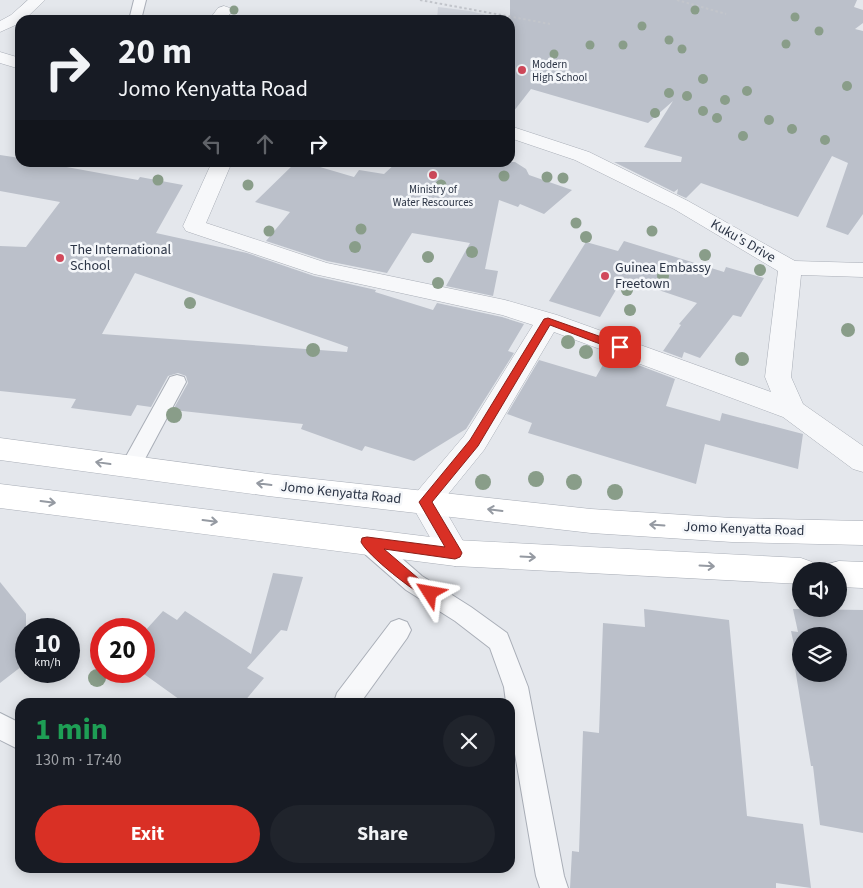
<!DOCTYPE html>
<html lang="en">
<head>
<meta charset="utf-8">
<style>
  body { margin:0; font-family:"Source Sans 3",sans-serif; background:#20242c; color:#f1f3f6; height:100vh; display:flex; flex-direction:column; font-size:19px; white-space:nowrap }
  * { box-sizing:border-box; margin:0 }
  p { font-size:16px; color:#9ea1a6 }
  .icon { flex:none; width:28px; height:28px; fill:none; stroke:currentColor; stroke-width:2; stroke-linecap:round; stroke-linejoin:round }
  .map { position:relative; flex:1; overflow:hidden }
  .side { position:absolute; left:15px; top:698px; width:500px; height:175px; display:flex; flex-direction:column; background:#171b24; border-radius:15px; box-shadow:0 2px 12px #0003 }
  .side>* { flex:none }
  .hud { position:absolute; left:15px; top:15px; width:500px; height:152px; border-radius:15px; box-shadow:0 2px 12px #0003; background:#171b24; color:#f1f3f6; overflow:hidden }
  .buttons { position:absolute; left:792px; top:562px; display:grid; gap:10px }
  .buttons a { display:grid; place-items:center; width:55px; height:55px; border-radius:50%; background:#171b24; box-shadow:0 2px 12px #0003; font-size:25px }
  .speed { position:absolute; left:15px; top:618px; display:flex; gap:10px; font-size:25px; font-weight:700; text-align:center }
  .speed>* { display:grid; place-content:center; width:65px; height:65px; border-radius:50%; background:#171b24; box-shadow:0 2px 12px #0003; line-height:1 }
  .speed small { font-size:12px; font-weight:400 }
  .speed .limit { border:8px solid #d22; background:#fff; color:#111 }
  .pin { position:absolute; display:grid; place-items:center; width:42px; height:42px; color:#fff; margin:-21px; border-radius:10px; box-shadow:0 2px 8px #0006 }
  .me { position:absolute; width:55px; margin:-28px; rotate:304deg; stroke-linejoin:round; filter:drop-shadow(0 0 4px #0008) }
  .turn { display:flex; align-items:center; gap:18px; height:105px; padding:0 20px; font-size:22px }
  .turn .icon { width:65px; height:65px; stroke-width:2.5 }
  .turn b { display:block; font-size:35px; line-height:42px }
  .lanes { display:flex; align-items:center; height:48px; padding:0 20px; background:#0003; justify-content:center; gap:25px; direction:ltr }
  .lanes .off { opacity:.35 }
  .round { display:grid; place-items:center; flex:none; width:52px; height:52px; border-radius:26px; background:#20242c }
  .overview { display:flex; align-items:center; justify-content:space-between; height:85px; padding:0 20px }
  h1 { font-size:30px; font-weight:700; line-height:38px; color:#1e9e55 }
  .action { display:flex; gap:10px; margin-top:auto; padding:10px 20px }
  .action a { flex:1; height:58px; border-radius:30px; background:#d93025; color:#fff; font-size:20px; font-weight:700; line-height:58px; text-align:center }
  .action a+a { background:#20242c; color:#f1f3f6 }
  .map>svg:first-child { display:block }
  .built { fill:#d2d6de }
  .building { fill:#bbc0ca; fill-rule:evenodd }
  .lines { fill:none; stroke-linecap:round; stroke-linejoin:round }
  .service-casing { stroke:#a9aeb7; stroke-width:2 }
  .minor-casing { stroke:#a9aeb7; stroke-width:1 }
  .secondary-casing { stroke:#a9aeb7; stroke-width:1 }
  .path { stroke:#c2c5cb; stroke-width:2; stroke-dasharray:2.5 2.5; stroke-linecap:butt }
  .service { fill:#f7f8fa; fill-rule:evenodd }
  .minor { fill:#f7f8fa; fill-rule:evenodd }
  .secondary { fill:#fff; fill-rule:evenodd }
  .tree { fill:#899d89 }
  .oneway { stroke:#959aa2 }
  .route { fill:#d93025; stroke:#8d1f18 }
  .poi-dot { fill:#d1495b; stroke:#f4f6f9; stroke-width:2 }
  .labels { text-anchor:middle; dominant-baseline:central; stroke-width:5; stroke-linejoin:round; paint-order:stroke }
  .far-poi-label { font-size:11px; fill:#2b3445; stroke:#f4f6f9; text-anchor:start }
  .street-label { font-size:14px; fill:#2b3445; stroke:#f4f6f9 }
  .poi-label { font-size:14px; fill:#2b3445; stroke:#f4f6f9; text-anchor:start }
</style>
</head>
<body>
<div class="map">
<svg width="863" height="888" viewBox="0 0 863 888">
  <rect width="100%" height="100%" fill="#e4e7ec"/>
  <!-- built -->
  <path class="built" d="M438,7L470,11L507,20H437Z"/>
  <!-- building -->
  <path class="building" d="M510,0H857L854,7L863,10V23L855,29L863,31V214L848,235L826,227L848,163L832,156L798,217L701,183L686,198L677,194L678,189L674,192L614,162H681L682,157L644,147L673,101L648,123L531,89L510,116Z
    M0,155L20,158V162H39L138,180L140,177L183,185L156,233L247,253L314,276L376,290L375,292L433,310L437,303L502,317L524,324L508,351L514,353L466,429L414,461L365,446L362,451L301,429L303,424L173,410L188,383L186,376L178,373L168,376L151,407L137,405L131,416L71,408L76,399L0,391V246L26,247L60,202L0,191ZM135,273L348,347L347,352L102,334Z
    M296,162H303L354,177L359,170L384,174L397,162H515L526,169L529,175L572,190L544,214L520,204L518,207L499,200L485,269L498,271L493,296L446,286L470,243L412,233L387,273L327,261L266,241L290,212L255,202Z
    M624,241L724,272L726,267L764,278L741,317L733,315L700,358L684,352L682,358L663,351L681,325L679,324L697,303L623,278L600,317L549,301L586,242L618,251Z
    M609,354L675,379L666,406L720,421L722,413L803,434L798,469L705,444L696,484L528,433L532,423L507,414L539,360L596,377Z
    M273,573L303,577L287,631L281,630L247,668L264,678L244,702H183L144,674V632L163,611L177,620L185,611L251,654Z
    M0,582L26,614V663L0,683Z
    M644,609L729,620L747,816L803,824L811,888L776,883V888H570L572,851L579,852L583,731L599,733L603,623L645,627Z
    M793,609L863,610V833L820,825L813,766H811L794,662L798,663L791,631L798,632ZM801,636H839V674H801Z"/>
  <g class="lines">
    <!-- service casing -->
    <g class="service-casing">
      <path id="service" d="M134,0H146L142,16L143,20H131L130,16Z
        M177,375L184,377L186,382L138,472L131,474L124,472L121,466L124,460L170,377Z
        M367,533L375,535L422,576L471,607L507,633L528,687L564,876L568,888H540L536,876L510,725V702H506L504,687L490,648L455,621L406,590L359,549L356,542L359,535Z
        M399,619L407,622L411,630L407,638L361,702H334L337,693L391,622Z
        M0,713L20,723V750L0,740Z"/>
    </g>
    <!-- minor casing -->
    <g class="minor-casing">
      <path id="minor" d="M28,0H45L24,20H20V23L0,32V21L11,15Z
        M224,6L230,8L232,11L225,20H209L218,8Z
        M0,52L20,58V69L0,63Z
        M510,126L589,152L688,201L795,261L863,263V277L801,275L791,377L803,404L863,446V472L853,469L783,417L554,332L484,450L441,503L470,553L466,562L455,566L444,562L410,502L415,494L464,436L533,325L502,315L314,274L186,231L183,226L212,162H232L206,223L327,263L505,300L557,315L771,392L765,377L778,271L674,209L575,160L510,138Z"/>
    </g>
    <!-- secondary casing -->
    <g class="secondary-casing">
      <path id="secondary" d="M0,438L268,474L591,509L732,518L863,521V545L732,542L591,533L268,496L0,460Z
        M0,484L455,540L801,558L812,562L816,571H801V584L455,566L0,508Z
        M839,561L863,562V588L839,587V571H825L828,564Z"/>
    </g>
    <!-- path -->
    <path class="path" d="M420,0L550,24
      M677,0L726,14"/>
    <!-- service -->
    <use href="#service" class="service"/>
    <!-- minor -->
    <use href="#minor" class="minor"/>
    <!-- secondary -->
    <use href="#secondary" class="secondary"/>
  </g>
  <!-- trees -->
  <g class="tree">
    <circle cx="234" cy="10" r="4.5"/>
    <circle cx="695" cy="10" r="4.5"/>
    <circle cx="795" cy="17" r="4.5"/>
    <circle cx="642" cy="26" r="4.5"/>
    <circle cx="819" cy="31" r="4.5"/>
    <circle cx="669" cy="40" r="4.5"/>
    <circle cx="786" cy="44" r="4.5"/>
    <circle cx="590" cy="45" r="4.5"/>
    <circle cx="623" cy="45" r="4.5"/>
    <circle cx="682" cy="49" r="4.5"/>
    <circle cx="554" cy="54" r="4.5"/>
    <circle cx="703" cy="79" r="5"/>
    <circle cx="847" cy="86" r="5"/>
    <circle cx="747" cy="91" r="5"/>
    <circle cx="669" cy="93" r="5"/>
    <circle cx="687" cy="96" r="5"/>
    <circle cx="725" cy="100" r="5"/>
    <circle cx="703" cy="111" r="5"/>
    <circle cx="655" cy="113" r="5"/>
    <circle cx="717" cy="118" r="5"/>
    <circle cx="769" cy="120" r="5"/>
    <circle cx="792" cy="129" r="5"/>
    <circle cx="743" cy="136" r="5"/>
    <circle cx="825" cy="140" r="5"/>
    <circle cx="504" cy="176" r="5.5"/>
    <circle cx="547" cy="177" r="5.5"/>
    <circle cx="563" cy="178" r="5.5"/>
    <circle cx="158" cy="180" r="5.5"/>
    <circle cx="248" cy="185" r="5.5"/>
    <circle cx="441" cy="185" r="5.5"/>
    <circle cx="576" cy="223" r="5.5"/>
    <circle cx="361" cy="229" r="5.5"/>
    <circle cx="269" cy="231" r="5.5"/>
    <circle cx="652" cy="231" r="5.5"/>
    <circle cx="586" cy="237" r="6"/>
    <circle cx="355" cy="247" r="6"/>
    <circle cx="472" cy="252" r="6"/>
    <circle cx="705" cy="255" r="6"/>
    <circle cx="428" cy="257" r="6"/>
    <circle cx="760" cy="270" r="6"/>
    <circle cx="663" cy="276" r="6"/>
    <circle cx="438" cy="283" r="6"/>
    <circle cx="627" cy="290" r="6"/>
    <circle cx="190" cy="303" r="6"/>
    <circle cx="630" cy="310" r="6"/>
    <circle cx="848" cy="330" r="7"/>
    <circle cx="568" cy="342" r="7"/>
    <circle cx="313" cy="350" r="7"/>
    <circle cx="586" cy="352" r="7"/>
    <circle cx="742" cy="359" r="7"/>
    <circle cx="174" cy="415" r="8"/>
    <circle cx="536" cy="479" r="8"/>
    <circle cx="483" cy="482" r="8"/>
    <circle cx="574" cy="482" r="8"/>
    <circle cx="615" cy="492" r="8"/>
    <circle cx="97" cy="678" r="9"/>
  </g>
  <!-- one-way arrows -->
  <defs><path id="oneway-shaft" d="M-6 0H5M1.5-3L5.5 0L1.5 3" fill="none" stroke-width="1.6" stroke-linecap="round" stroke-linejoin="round" transform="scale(1.25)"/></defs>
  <g class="oneway">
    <use href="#oneway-shaft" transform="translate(103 463) rotate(-172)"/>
    <use href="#oneway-shaft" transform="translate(264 484) rotate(-173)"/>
    <use href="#oneway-shaft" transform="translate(48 502) rotate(7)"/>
    <use href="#oneway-shaft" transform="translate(495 510) rotate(-173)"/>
    <use href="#oneway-shaft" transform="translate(210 521) rotate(7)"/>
    <use href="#oneway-shaft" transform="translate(657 525) rotate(-176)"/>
    <use href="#oneway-shaft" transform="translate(528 557) rotate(3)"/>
    <use href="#oneway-shaft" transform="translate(707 566) rotate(3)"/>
  </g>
  <!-- route -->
  <path class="route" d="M548,318L624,345L625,347L624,350H616L550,325L478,446L432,502L460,549L462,553L460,557L455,559L384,549L419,579L435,589L437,593L435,597L430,599C416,594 367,555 361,542L362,538L367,537L445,547L419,502L470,440L544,319Z"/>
  <!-- markers -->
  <g class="poi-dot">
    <circle cx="522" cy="70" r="5"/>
    <circle cx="433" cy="175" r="5"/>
    <circle cx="60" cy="258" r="5"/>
    <circle cx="605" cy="276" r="5"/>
  </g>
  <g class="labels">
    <!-- far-poi labels -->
    <g class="far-poi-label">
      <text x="532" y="64">Modern<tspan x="532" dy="13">High School</tspan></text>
      <text x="433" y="189" text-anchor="middle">Ministry of<tspan x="433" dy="13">Water Rescources</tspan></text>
    </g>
    <!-- street labels -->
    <g class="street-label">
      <text transform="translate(743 241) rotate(30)">Kuku's Drive</text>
      <text transform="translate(341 493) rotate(6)">Jomo Kenyatta Road</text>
      <text transform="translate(744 529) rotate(2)">Jomo Kenyatta Road</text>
    </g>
    <!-- poi labels -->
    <g class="poi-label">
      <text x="70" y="250">The International<tspan x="70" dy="16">School</tspan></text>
      <text x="615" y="268">Guinea Embassy<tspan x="615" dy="16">Freetown</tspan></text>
    </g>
  </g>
</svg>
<div class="buttons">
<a><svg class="icon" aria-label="sound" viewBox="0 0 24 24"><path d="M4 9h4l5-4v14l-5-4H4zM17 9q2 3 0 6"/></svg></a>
<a><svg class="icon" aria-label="layers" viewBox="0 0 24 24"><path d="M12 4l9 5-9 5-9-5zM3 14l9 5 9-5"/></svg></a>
</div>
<div class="speed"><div>10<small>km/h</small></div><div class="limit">20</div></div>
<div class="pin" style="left:620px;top:347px;background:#d93025"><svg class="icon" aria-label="arrive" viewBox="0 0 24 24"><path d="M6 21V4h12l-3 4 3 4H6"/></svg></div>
<svg class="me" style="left:430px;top:593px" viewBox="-20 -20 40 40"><path d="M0-17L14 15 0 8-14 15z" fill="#d93025" stroke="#fff" stroke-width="4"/></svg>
<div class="hud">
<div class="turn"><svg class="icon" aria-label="right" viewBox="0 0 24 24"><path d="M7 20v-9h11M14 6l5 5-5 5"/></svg><div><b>20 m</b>Jomo Kenyatta Road</div></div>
<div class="lanes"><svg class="icon off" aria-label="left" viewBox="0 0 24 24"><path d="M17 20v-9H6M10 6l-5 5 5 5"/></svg><svg class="icon off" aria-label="ahead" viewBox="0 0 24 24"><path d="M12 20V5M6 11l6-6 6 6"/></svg><svg class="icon" aria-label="right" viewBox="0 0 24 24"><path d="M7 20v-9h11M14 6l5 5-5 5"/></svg></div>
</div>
<section class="side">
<div class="overview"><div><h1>1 min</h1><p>130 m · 17:40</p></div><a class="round"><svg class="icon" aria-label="close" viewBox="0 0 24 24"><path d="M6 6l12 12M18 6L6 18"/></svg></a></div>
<div class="action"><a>Exit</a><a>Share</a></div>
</section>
</div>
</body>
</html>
